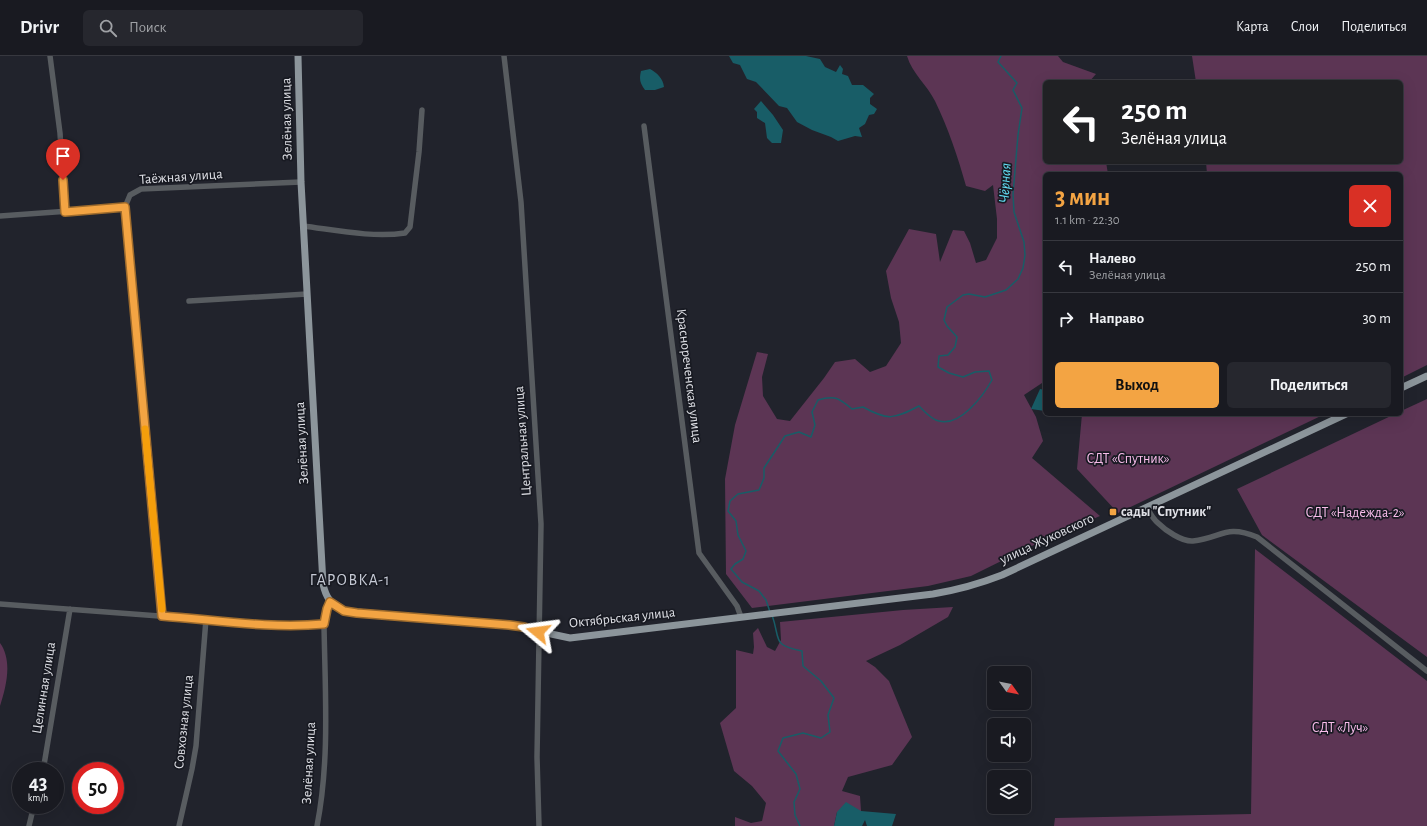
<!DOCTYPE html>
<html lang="ru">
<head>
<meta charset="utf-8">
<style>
  body { margin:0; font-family:"Alegreya Sans",sans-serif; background:#26272e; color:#f1f3f6; height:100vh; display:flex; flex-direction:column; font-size:15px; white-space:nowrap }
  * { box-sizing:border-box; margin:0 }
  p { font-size:13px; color:#9fa1a5 }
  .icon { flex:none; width:22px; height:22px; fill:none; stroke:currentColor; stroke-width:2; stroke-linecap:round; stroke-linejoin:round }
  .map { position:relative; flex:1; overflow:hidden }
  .details { position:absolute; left:1043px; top:116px; width:360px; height:244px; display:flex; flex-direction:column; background:#191a21; border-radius:6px; box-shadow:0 4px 16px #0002,0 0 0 1px #37383f }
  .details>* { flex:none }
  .banner { position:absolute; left:1043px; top:24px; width:360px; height:84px; border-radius:6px; box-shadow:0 4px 16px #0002,0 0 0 1px #37383f; background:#202124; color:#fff; overflow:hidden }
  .needle { width:26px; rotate:123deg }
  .controls { position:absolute; left:987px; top:610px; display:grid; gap:8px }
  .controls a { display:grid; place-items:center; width:44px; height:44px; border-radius:6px; background:#191a21; box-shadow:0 4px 16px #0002,0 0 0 1px #37383f; font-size:20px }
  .speed { position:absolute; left:12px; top:706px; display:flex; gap:8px; font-size:20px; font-weight:700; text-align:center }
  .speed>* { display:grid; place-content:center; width:52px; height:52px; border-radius:50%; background:#191a21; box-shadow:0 4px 16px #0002,0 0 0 1px #37383f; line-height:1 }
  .speed small { font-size:10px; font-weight:400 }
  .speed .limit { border:6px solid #d22; background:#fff; color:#111 }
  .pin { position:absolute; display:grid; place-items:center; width:34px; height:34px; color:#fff; margin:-41px -17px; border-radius:50% 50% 50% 0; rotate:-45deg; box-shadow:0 0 4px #0007 }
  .pin .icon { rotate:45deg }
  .me { position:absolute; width:44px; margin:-22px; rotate:286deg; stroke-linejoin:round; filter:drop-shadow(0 0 3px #0008) }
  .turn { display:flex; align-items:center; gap:14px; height:84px; padding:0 12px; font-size:18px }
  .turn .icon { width:52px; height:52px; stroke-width:2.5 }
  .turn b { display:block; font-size:28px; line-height:34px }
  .round { display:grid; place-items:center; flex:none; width:42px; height:42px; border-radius:6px; background:#26272e }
  .head { display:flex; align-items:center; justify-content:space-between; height:68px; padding:0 12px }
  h1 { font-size:24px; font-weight:700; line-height:30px; color:#f3a443 }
  .primary-button { display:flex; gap:8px; margin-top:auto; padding:8px 12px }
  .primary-button a { flex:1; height:46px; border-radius:6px; background:#f3a443; color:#111; font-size:16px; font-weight:700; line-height:46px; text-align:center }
  .primary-button a+a { background:#26272e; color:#f1f3f6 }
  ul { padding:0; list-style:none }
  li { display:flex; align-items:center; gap:12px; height:52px; padding:0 12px; border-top:1px solid #37383f }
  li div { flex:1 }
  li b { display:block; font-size:15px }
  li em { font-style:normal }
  header { display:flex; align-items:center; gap:24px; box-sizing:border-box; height:56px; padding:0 20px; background:#191a21; border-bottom:1px solid #37383f }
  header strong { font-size:19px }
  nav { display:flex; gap:22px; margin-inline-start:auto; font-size:14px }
  .search { width:280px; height:36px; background:#26272e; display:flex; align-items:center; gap:10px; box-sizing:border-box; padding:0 14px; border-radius:6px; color:#9fa1a5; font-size:15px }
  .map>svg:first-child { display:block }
  .green { fill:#5c3554 }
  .water { fill:#185d67 }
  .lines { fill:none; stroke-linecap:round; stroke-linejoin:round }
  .stream { stroke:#185d67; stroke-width:1.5 }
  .minor { stroke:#585c60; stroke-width:5.5 }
  .major { stroke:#8c959b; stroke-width:7 }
  .route-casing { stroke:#9e6b2c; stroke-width:10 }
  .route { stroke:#f3a443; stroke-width:7 }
  .slow { stroke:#f59e0b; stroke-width:7 }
  .poi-dot { fill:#f3a443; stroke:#181a22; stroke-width:1.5 }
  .labels { text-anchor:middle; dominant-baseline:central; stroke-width:3.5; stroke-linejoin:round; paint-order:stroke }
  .street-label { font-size:14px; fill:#dfe0e6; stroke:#181a22 }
  .park-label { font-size:14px; fill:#f9bdeb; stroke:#181a22 }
  .poi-label { font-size:14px; font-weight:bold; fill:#dfe0e6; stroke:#181a22; text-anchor:start }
  .water-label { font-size:15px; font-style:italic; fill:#64e1f7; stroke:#181a22 }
  .quarter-label { font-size:16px; letter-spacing:1px; fill:#c6cad5; stroke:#181a22 }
</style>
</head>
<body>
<header>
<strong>Drivr</strong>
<div class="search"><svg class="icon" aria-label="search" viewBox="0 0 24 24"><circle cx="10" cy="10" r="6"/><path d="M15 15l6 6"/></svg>Поиск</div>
<nav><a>Карта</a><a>Слои</a><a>Поделиться</a></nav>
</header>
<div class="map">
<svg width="1427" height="770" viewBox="0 0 1427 770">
  <rect width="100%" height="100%" fill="#21232c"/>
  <!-- green -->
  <path class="green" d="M907,0H1058L1063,6L1096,18L1089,26H1045V106H1106L1108,118H1045V325L1024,339L1036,361L1043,385L1032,402L1100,460L1040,486L971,520L928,530L752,552L726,518L725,423L735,369L757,296L768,298L762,321L763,340L777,363L790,365L824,322L835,306L855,303L870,316L886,310L901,287L899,266L891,242L886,215L909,173L936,178L940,206L953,174L964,175L970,187L976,207L986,204L997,182V163L993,129L985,135L966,130C958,101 948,72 935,45C927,29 912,17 907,0Z
    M1192,0H1427V309L1401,322V118H1207L1206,106H1401V26H1196Z
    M1427,343V601L1262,479L1237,433L1395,358H1401V355Z
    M1082,358H1325L1118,457L1077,413Z
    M1255,493L1427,625V770H1054L1055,762L1251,758Z
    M953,551L948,561L900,589L866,605L875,611L889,625L912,681L892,709L848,721L842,735L860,740L861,755L837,756L834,770H735V761L751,767L762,765L766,747L752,730L734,715L720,667L736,652V594L753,598L754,591L753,577L758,572L767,591L775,595L781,584L780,566L903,554Z
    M0,587C13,605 6,631 0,650Z"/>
  <!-- water -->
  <path class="water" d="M729,0H806L820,3L825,11L836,16L840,9L843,13L842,18L848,20L852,29H863L874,38L870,42V48L877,53L874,58L869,59L865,68L859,72L862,81L855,80L838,85L831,81L812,74L797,66L787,52L779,50L756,26L747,23L740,9L733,7Z
    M650,13C657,17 663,22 664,31L655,34H645C640,27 639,24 641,15Z
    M761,45L773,59L783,74L781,87H772L767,82L765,67L757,62V56L754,53Z
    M1040,333L1045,334V355L1031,353Z
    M846,746L861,755L896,758L892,770H867L865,764L862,770H834L837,756Z"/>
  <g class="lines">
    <!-- stream -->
    <path class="stream" d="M770,556L766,544L759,535L742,526L731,513L735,508L743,503L746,495L738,479L736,465L728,455L730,445L738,438L759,434L764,422V412L785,380L799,376L811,381L815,369L812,356L818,344C835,339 839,342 852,353L863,351C888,365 894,363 919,350C924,355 932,364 939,365C960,371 983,340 992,324L989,315L975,316L963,321L949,317L938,311L939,300L948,299L955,291L957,281L947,270L944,264L947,251L963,239L969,238L985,241L1006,234L1018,223L1023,212L1025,199L1024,186L1014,156L1013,138L1018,79L1022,52L1013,34L1017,27L998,6L1001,0
      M772,559C781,584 771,589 802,595L803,610L821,625L834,642L828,659L830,676L821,682L803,677L783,682L778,695L796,718L800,733L794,746L795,759L800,770"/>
    <!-- minor -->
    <path class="minor" d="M50,0L60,77L65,156
      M504,0L521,146L541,468L537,701L539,770
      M644,70L699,497L737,550L741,561
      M125,151L162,560
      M0,160L125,151L130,139L141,133L301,126
      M303,170C335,174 373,182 405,177L410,171L419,96L422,54
      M189,245L307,238
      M1147,452C1150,457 1153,463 1158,467C1165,474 1182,486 1193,485C1222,482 1225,468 1257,481L1427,615
      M0,548L252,567L313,569L324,568
      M43,715L70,553
      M29,770L34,749
      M179,770L192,713L196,690L206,563
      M317,770C330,704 325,635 324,568L327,553L330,546"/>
    <!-- major -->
    <path class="major" d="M298,0L301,126L323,528C326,542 331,549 345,555L509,569L570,582L933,538C957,534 979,528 1002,519L1346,358
      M1401,332L1427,320"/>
  </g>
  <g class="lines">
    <!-- route casing -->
    <g class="route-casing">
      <path id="route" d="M63,124L65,156L125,151L162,560C216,564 271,573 324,568L327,553L330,546L344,555L357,557L509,569L524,571L538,576"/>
    </g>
    <!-- route -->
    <use href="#route" class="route"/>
    <!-- slow -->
    <path class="slow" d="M145,373L162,553"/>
  </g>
  <!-- markers -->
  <rect class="poi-dot" x="1109" y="452" width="8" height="8" rx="2"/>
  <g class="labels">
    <!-- street labels -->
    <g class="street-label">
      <text transform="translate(287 63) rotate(-91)">Зелёная улица</text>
      <text transform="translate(181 121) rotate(-4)">Таёжная улица</text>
      <text transform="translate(689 320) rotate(83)">Краснореченская улица</text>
      <text transform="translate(523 385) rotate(-94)">Центральная улица</text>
      <text transform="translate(302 387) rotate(-93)">Зелёная улица</text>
      <text transform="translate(1047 483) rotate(-25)">улица Жуковского</text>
      <text transform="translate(622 562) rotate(-6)">Октябрьская улица</text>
      <text transform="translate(44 632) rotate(-81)">Целинная улица</text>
      <text transform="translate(184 666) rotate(-84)">Совхозная улица</text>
      <text transform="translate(309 707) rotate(-87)">Зелёная улица</text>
    </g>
    <!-- park labels -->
    <g class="park-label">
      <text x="1128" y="403">СДТ «Спутник»</text>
      <text x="1355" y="457">СДТ «Надежда-2»</text>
      <text x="1340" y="672">СДТ «Луч»</text>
    </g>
    <!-- poi labels -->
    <g class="poi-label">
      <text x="1121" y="456">сады "Спутник"</text>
    </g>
    <!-- water labels -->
    <g class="water-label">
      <text transform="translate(1005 127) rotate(-87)">Чёрная</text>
    </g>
    <!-- quarter labels -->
    <g class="quarter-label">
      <text x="350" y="524">ГАРОВКА-1</text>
    </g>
  </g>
</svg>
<div class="controls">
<a><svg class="needle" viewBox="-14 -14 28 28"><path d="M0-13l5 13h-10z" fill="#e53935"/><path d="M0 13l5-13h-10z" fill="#9fa1a5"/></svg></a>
<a><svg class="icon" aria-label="sound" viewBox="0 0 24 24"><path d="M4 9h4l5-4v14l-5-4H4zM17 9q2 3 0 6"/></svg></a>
<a><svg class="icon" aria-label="layers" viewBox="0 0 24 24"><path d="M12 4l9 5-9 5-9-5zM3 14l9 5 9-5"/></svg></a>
</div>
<div class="speed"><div>43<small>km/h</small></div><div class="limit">50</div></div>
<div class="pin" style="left:63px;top:124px;background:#d93025"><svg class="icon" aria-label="arrive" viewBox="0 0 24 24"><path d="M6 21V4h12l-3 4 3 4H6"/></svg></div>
<svg class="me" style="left:538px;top:576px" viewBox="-20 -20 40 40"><path d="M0-17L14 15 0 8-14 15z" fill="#f3a443" stroke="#fff" stroke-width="4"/></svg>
<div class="banner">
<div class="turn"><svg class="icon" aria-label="left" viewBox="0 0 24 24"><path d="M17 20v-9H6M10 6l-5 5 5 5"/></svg><div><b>250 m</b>Зелёная улица</div></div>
</div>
<section class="details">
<div class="head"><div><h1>3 мин</h1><p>1.1 km · 22:30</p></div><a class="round" style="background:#d93025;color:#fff"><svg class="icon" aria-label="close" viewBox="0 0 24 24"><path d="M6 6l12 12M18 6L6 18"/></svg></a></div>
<ul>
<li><svg class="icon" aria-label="left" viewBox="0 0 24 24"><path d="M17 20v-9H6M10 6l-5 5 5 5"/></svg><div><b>Налево</b><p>Зелёная улица</p></div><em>250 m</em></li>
<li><svg class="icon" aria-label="right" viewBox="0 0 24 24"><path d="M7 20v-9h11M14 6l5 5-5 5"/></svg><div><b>Направо</b></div><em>30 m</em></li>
</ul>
<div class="primary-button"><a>Выход</a><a>Поделиться</a></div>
</section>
</div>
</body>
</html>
